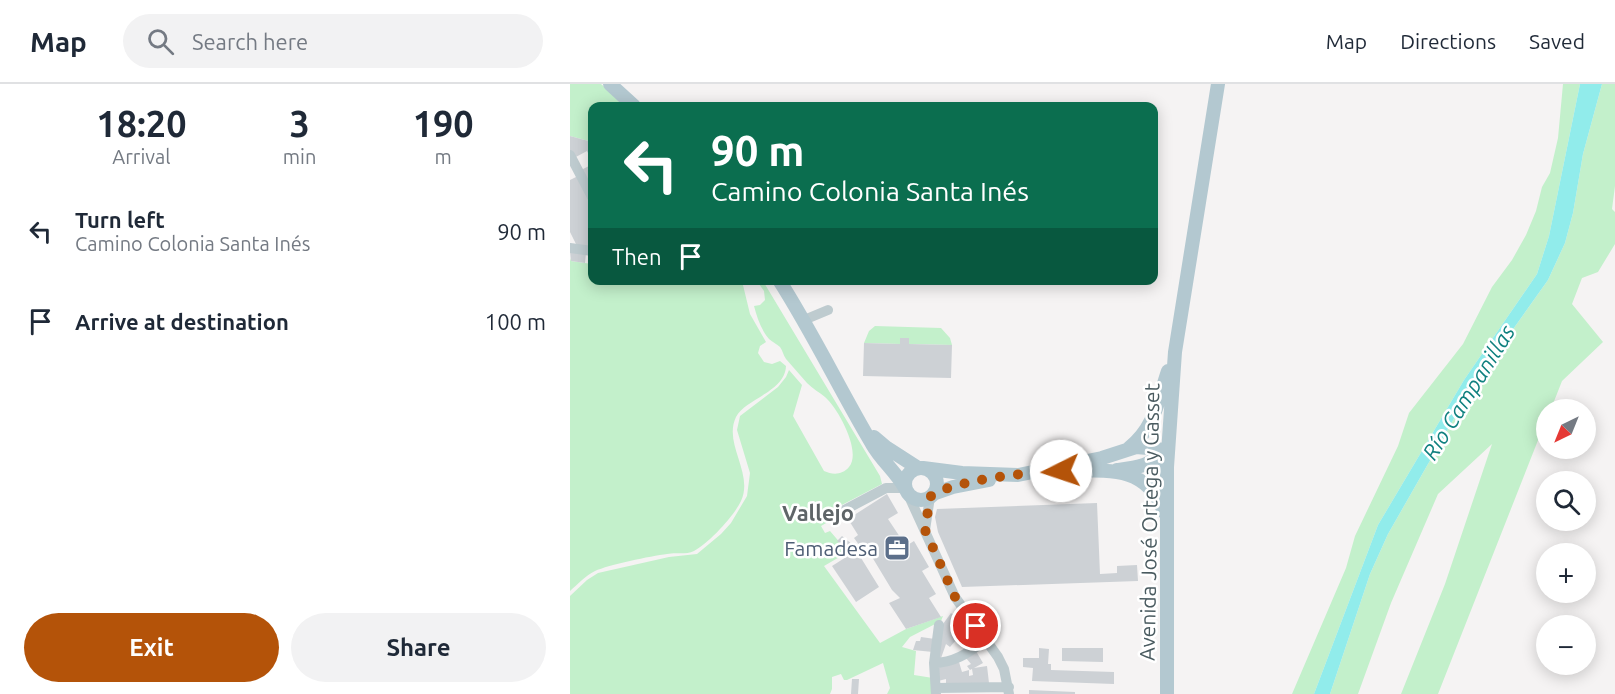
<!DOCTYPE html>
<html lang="en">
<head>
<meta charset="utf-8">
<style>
  body { margin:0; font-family:Ubuntu,sans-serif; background:#f2f2f3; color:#1f2937; height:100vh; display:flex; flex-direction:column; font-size:22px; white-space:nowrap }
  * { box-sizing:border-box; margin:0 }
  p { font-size:20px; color:#747a83 }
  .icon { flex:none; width:33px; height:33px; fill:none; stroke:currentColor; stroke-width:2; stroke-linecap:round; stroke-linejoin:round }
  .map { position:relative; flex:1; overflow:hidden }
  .sheet { display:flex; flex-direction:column; background:#fff; width:570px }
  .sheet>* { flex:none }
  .hud { position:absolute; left:18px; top:18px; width:570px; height:183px; border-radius:12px; box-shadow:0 3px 15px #0003; background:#0b6e4f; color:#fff; overflow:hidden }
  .needle { width:39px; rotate:223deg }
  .controls { position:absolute; left:966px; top:315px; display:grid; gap:12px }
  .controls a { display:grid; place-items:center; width:60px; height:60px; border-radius:50%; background:#fff; box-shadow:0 3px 15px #0003; font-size:30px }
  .pin { position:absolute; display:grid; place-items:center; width:51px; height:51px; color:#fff; margin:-26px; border:3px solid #fff; border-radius:50%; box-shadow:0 2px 6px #0007 }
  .me { position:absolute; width:66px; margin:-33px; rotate:266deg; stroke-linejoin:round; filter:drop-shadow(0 0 4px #0008) }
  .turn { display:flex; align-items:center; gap:21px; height:126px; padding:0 24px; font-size:27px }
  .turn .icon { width:78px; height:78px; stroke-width:2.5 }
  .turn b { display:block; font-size:42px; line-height:51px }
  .then { display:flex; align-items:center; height:57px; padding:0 24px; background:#0003; gap:12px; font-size:22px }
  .eta { display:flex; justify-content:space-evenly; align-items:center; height:102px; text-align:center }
  .eta b { font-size:36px; font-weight:700; line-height:42px }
  .primary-button { display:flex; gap:12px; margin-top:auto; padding:12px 24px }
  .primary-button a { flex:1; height:69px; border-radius:36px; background:#b45309; color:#fff; font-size:24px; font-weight:700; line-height:69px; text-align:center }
  .primary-button a+a { background:#f2f2f3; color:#1f2937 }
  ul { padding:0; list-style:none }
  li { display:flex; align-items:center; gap:18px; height:90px; padding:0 24px }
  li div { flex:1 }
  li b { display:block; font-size:22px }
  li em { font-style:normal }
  header { display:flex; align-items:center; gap:36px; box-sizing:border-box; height:84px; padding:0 30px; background:#fff; border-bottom:2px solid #e0e1e3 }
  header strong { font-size:28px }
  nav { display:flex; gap:33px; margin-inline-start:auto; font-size:21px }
  .search { width:420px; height:54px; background:#f2f2f3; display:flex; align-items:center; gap:15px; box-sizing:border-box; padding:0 21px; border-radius:33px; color:#747a83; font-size:22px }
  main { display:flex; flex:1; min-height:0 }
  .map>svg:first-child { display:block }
  .green { fill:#c3f0cb }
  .water { fill:#91eceb }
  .building { fill:#cdd1d5 }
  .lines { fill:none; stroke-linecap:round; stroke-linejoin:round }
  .minor { stroke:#becbcf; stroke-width:10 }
  .major { stroke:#b3c8d0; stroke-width:14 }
  .route { stroke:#b45309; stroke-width:10; stroke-dasharray:0 18 }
  .labels { text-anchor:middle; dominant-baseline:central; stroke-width:5; stroke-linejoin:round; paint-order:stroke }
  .street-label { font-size:21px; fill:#4a5b60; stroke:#fff }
  .service-label { font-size:21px; fill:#4e5e75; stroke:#fff; text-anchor:end }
  .water-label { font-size:22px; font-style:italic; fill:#0f807f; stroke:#fff }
  .neighbourhood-label { font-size:22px; font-weight:bold; fill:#5f6568; stroke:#fff }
</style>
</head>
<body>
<header>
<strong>Map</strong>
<div class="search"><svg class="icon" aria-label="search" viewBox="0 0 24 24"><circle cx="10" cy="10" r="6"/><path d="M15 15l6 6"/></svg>Search here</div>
<nav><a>Map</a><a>Directions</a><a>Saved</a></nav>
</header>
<main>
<section class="sheet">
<div class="eta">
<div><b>18:20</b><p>Arrival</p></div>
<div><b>3</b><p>min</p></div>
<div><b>190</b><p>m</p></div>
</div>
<ul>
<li><svg class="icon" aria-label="left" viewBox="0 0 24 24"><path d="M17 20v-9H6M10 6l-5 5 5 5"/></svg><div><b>Turn left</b><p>Camino Colonia Santa Inés</p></div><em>90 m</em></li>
<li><svg class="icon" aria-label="arrive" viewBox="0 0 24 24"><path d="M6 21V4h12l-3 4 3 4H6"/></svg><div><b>Arrive at destination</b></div><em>100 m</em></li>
</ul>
<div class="primary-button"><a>Exit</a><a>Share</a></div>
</section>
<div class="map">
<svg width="1045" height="610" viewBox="0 0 1045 610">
  <rect width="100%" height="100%" fill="#f5f3f3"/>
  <!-- green -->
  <path class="green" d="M0,0H31L56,22H22V58L0,52Z
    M993,0H1010L979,152L967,190L894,296L808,441L744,610H722L776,484L785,452L828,362L839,329L893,260L922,203L942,176L956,151L966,127L972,103L980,89L988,54Z
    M1032,0H1045V102L1042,125L1045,128V160L1028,188L1012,194L1002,220L1033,258L992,297L981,325L976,326V336L868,610H831L875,500L922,360L868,410L821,519L788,610H760L800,490L818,450L902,303L978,196L995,159L1003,129L1013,70Z
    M0,174L1,177L22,180V196L172,197L180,230L196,258L190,262L188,269L194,278L202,280L210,277L216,282C215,308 175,315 166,333C153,360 184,389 171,417C164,432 139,459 124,467C116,471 105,468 97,470C81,472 38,481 25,487C15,492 8,500 0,507Z
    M176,197H193L310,392L312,400L268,423L255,424V430L263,435L251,442L255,449L260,447L278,468L254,482L310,559L336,545L373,532L371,537L340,553L332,563L346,567L344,591L363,594L364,610H317L320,604L313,579L277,596H274L271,590L262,593V605L260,610H0V512L17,496L28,489L99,473L127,470L151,450L161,439L177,412L180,389L167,346L170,332L208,303L216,293L219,286L232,301L223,332L254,387C263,391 272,391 279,383C292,368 268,324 255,313C249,308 243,305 237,299C230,291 223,283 216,275C213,271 213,267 210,263C207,260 202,258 199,255C191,246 187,233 184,222L190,221L195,216L194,207L189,200H176Z
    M305,242L371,244L380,254L382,261L339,260L338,254H330V260L294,259L299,247Z"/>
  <!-- water -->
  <path class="water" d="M1010,0H1032L1013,70L1003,129L995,159L978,196L902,303L818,450L800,490L760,610H744L808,441L894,296L967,190L979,152Z"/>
  <!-- building -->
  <path class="building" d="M0,52L22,58V109L11,86L19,82L18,79L22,77L17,67L4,74L0,67Z
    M8,92L22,121V163L7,162L0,148V96Z
    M0,167L16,169L15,179L1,177Z
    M330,254H339V260L382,261L381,294L293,292L294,259L330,260Z
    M317,410L328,429L318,435L336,462L344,457L359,483L352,487L366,510L359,514L371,533L336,545L319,519L330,514L322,506L296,463L292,465L284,454L288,451L278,435Z
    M527,419L530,490L547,489V482L567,481L568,497L392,503L368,448L365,433L367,425Z
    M272,452L283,461L309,503L286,518L262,482L281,470L267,457Z
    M381,529L387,534L385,536L394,547L380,563L376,560L370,577L366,575L373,540Z
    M351,553L365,555L363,568L343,566L346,557H350Z
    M469,564L479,565L478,580H481V586L544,588V600L462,597L463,584L453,583V574H469Z
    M492,564H533V578L492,577Z
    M406,567L413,579L404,584L417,582L419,599L376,601V595L368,597L366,584L389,578L392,588L399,586V592L403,591L402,585L400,586L397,582L401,580L396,574Z
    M282,595H289L288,610H281Z
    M459,606L505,608V610H459Z"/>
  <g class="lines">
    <!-- minor -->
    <path class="minor" d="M0,71L22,113
      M0,164L22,167
      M234,236L258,226
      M337,408L385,513L428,573L434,585L439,610
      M267,430L316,404H335
      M355,446L360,413
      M364,579C385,579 399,568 416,556
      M366,604L439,603
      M366,610L364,579L369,541"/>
    <!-- major -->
    <path class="major" d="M40,0L64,22
      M209,196C243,249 270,306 302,360C311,376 326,388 335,404
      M304,353L317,364L348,384
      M559,364C585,344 588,316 598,287
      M335 400a16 16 0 1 1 32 0a16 16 0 1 1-32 0Z
      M353,384L392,389L448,391L532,374L566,363L578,364L590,371L597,383
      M547,386C564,384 585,382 593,365
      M500,387C542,386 577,383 594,428
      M363,410L383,403L419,396
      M597,610V383L605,268L648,0"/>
  </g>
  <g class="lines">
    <!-- route -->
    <path class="route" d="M406,542L385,513L355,446L360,413C377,397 466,387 491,387"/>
  </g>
  <!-- icons -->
  <defs>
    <g id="office-square" transform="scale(1.35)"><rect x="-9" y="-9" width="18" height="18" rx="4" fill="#5c6f8a" stroke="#fff"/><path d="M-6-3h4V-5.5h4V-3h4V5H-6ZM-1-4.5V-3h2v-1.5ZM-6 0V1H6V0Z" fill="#fff"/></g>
  </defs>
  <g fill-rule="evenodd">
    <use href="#office-square" x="327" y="464"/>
  </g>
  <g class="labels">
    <!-- street labels -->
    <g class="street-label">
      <text transform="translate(579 438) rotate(-89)">Avenida José Ortega y Gasset</text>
    </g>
    <!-- service labels -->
    <g class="service-label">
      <text x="308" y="464">Famadesa</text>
    </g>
    <!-- water labels -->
    <g class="water-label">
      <text transform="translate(898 308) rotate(-58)">Río Campanillas</text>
    </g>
    <!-- neighbourhood labels -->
    <g class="neighbourhood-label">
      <text x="248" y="428">Vallejo</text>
    </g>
  </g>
</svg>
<div class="controls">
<a><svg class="needle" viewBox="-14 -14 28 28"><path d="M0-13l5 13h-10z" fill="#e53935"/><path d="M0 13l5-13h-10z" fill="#747a83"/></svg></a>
<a><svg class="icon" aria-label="search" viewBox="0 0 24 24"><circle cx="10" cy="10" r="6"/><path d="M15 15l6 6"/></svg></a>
<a>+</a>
<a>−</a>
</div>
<div class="pin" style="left:406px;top:542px;background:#d93025"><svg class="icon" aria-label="arrive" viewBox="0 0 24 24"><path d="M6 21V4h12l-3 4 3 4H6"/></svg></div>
<svg class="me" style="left:491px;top:387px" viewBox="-20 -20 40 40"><circle r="19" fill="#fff"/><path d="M0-13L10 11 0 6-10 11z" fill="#b45309"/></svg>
<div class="hud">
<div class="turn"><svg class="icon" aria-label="left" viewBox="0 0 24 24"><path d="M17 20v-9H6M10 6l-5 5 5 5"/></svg><div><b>90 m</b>Camino Colonia Santa Inés</div></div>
<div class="then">Then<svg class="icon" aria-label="arrive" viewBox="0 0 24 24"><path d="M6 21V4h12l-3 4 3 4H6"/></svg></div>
</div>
</div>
</main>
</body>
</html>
